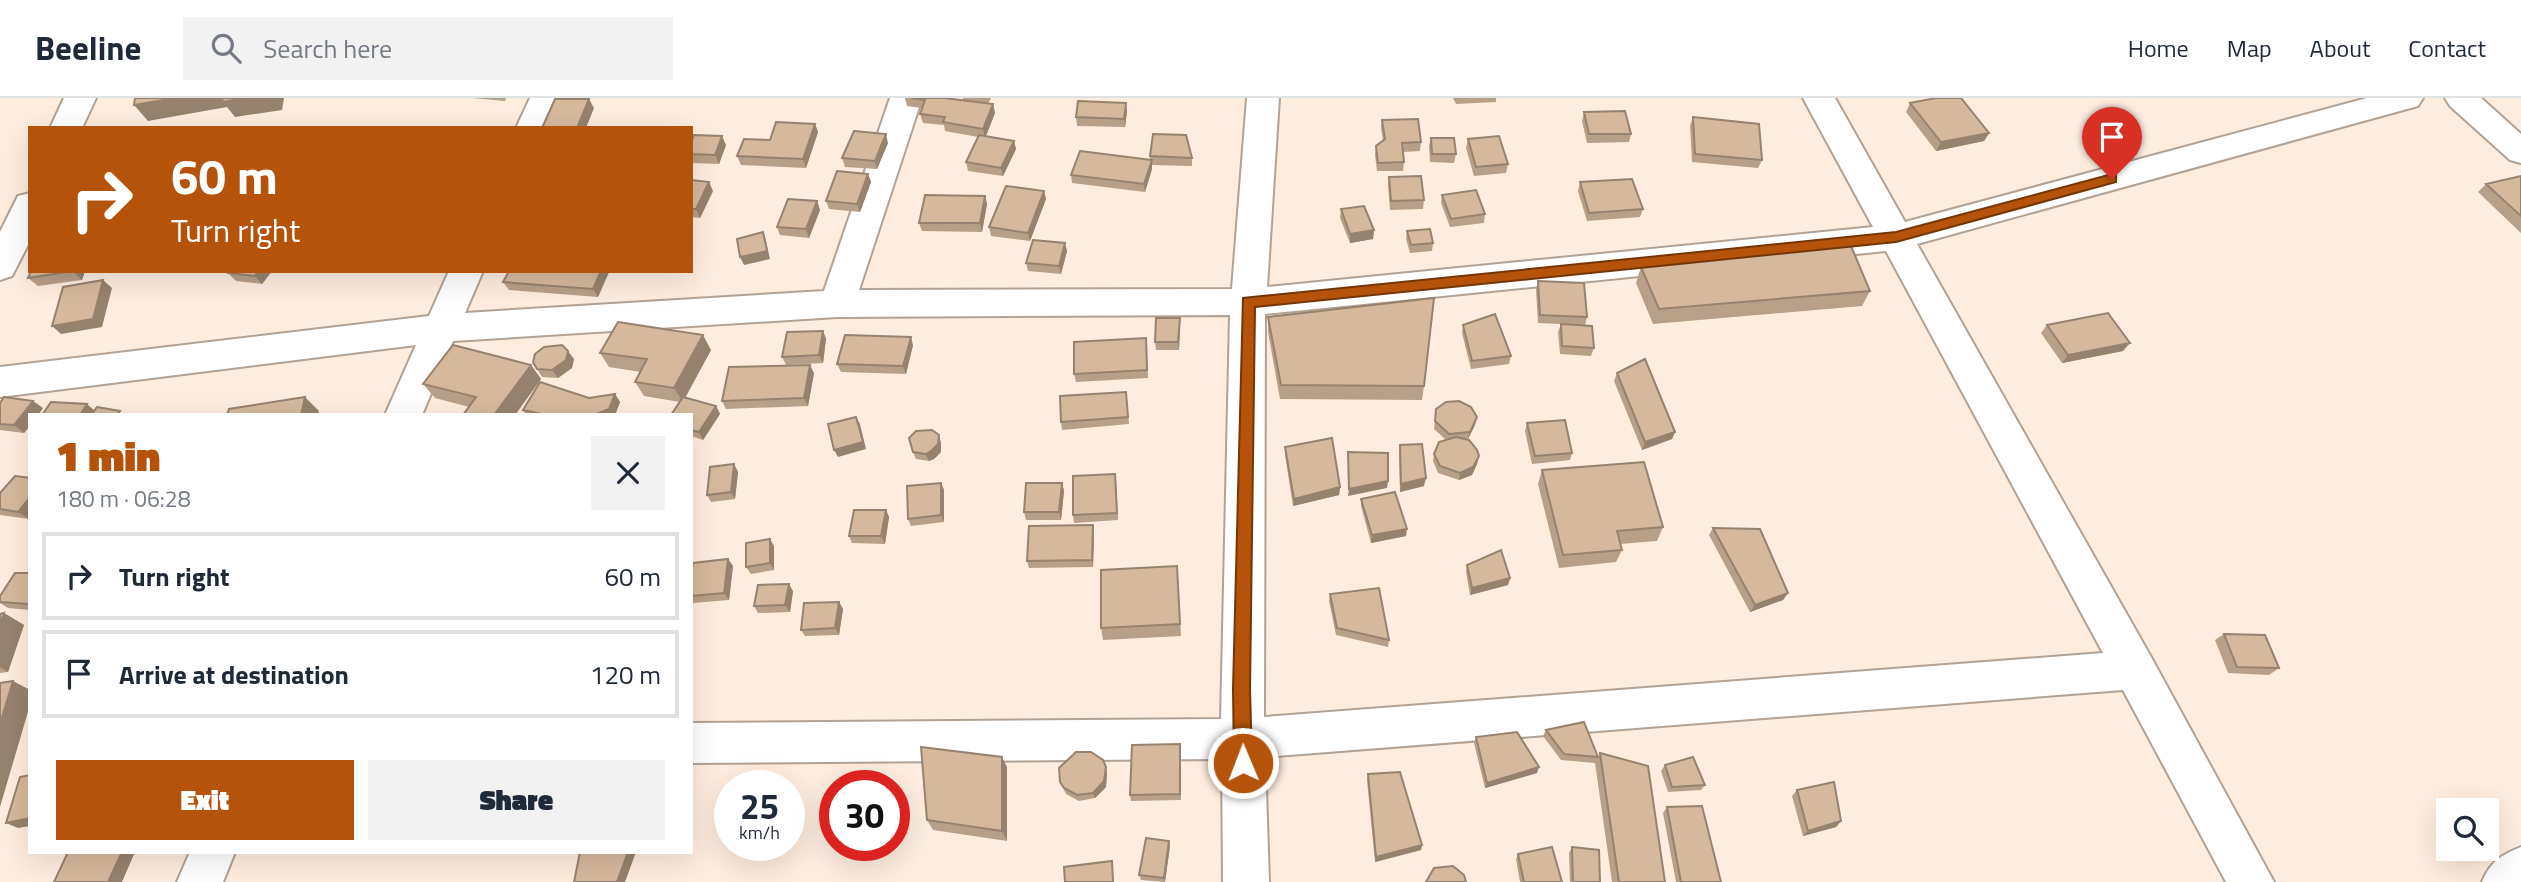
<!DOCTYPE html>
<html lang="en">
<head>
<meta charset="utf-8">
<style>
  body { margin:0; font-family:"Titillium Web",sans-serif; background:#f2f2f3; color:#1f2937; height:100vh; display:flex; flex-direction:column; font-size:26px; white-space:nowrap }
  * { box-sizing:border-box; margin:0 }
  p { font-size:23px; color:#747a83 }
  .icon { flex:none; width:38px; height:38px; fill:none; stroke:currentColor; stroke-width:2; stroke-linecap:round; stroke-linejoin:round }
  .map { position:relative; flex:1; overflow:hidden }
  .drawer { position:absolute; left:28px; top:315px; width:665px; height:441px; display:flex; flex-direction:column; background:#fff; border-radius:0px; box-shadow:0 7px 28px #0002 }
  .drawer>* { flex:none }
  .hud { position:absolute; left:28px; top:28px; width:665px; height:147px; border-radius:0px; box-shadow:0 7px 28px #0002; background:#b45309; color:#fff; overflow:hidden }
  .fabs { position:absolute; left:2436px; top:700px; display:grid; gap:14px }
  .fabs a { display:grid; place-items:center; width:63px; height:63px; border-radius:0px; background:#fff; box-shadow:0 7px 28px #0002; font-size:35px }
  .speed { position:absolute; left:714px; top:672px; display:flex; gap:14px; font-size:35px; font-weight:700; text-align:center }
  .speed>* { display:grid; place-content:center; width:91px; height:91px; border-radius:50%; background:#fff; box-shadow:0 7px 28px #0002; line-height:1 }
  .speed small { font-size:18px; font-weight:400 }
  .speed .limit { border:10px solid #d22; background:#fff; color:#111 }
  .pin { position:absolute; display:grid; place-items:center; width:60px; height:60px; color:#fff; margin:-72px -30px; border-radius:50% 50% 50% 0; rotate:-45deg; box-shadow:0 0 7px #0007 }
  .pin .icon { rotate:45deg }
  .me { position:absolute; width:77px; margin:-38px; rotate:359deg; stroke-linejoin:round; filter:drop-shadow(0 0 5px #0008) }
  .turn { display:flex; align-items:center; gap:24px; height:147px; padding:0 28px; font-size:32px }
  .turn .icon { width:91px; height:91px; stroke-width:2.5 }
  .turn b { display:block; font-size:49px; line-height:60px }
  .round { display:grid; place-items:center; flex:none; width:74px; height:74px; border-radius:0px; background:#f2f2f3 }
  .head { display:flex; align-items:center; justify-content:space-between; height:119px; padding:0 28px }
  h1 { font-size:42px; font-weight:800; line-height:52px; color:#b45309 }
  .primary-button { display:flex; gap:14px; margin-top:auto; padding:14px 28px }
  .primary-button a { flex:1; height:80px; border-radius:0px; background:#b45309; color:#fff; font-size:28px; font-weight:800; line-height:80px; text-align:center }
  .primary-button a+a { background:#f2f2f3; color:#1f2937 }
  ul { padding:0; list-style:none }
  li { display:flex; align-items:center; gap:21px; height:88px; margin:0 14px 10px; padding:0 14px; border:4px solid #e0e1e3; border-radius:0px }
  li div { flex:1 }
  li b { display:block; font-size:26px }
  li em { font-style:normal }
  header { display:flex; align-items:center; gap:42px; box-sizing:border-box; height:98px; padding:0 35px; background:#fff; border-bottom:2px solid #e0e1e3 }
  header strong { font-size:33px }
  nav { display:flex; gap:38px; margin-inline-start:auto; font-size:24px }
  .search { width:490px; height:63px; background:#f2f2f3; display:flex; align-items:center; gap:18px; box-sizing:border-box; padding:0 24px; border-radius:0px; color:#747a83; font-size:26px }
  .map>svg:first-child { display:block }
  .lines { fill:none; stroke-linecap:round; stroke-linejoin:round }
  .minor-casing { stroke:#b2a295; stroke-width:4 }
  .tertiary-casing { stroke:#b2a295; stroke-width:4 }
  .minor { fill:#fff; fill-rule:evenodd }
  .tertiary { fill:#fff; fill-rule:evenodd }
  .wall { fill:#b89f87 }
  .shaded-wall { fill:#96826e }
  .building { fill:#d6b99d; stroke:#96826e; stroke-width:2 }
  .route { fill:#b45309; stroke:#753606; stroke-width:2 }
</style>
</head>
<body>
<header>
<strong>Beeline</strong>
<div class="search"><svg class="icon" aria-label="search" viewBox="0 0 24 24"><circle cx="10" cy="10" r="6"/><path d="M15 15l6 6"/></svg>Search here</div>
<nav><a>Home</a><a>Map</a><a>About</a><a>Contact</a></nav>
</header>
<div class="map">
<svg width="2521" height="784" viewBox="0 0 2521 784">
  <rect width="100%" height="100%" fill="#feeddf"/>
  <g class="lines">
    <!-- minor casing -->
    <g class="minor-casing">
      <path id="minor" d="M64,0H96L82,30H50Z
        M530,0H562L548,30H516Z
        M890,0H922L859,192L1232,191L1247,0H1279L1267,189L1873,129L1803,0H1835L1905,124L2367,0H2423L2418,8L1917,146L2151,559L2274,784H2226L2123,592L1265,659L1269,784H1223L1222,661L691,665V625L1221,621L1230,217L837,219L453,243L422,317H385L416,247L0,299V269L429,218L449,173H483L465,215L824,193ZM1886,153L2103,555L1264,619L1265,216Z
        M2445,0H2481L2521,36V65L2510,62L2450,8Z
        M30,95V143L12,178L0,182V134L18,98Z
        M190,754H235L223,784H177Z"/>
    </g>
    <!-- tertiary casing -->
    <g class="tertiary-casing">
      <path id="tertiary" d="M2521,749V784H2482C2490,764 2501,757 2521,749Z"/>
    </g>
    <!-- minor -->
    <use href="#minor" class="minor"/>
    <!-- tertiary -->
    <use href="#tertiary" class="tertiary"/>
  </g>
  <!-- wall -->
  <path class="wall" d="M472,0H506L505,3Z
    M905,0H944L963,2V0H991L988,6H993L995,15L986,38L1014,43L1016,51L1003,78L968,73L966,64L978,39L945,33L944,27L923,25L920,16L922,10L907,8Z
    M1453,0H1496V4L1456,6Z
    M1910,5L1989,35L1984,43L1936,53L1906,14Z
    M1127,13L1125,29L1077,28L1076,19Z
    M1584,14L1631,36L1629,44L1587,45L1582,23Z
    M1693,19L1762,62L1758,70L1692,64L1690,28Z
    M1382,22L1421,44L1420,53L1403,54L1404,64L1403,73H1377L1375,57L1376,48L1383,42L1381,30Z
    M815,26L818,34L806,70L741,67L737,58Z
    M1431,40L1456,56L1454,65L1430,64L1429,48Z
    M1468,41L1508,66L1506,75L1474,78L1466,50Z
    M691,45L726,47L719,66L691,65Z
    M888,45L877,71L845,69L842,60Z
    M1150,58L1192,60V68L1152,67V71L1145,94L1072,85L1071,77L1150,62Z
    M868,76L871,84L860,114L829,111L826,103Z
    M2521,78V135L2478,94L2486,86Z
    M1389,79L1424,102L1423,111L1390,112L1388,87Z
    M691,82L713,93L700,120L691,119Z
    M1580,84L1643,111L1640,119L1587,123L1578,93Z
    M1044,93L1046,101L1030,143L991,138L989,129Z
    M1442,97L1485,116L1484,125L1450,129L1441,105Z
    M985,98L987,106L982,134L922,133L919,125Z
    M817,103L820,112L809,140L780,137L777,129Z
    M1341,111L1374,132L1373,141L1350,145L1340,120Z
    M1407,133L1433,145L1432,153L1410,155L1406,141Z
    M1067,153L1061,176L1028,173L1026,165Z
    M1641,169L1870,193L1862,208L1653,226L1636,185Z
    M31,173H85L82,182L38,188L28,180Z
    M272,173L262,186L236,183L228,175Z
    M609,174L598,199L509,192L503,184Z
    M1538,183L1587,219L1585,227L1594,250L1591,258L1560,256L1558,234L1561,226L1538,225L1536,192Z
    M1268,219L1424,288L1422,302L1280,301L1268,234Z
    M1463,227L1511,258L1509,266L1471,271L1462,235Z
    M2047,227L2123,253L2062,265L2041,235Z
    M1180,228L1179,252H1156L1155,244Z
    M823,233L826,241L823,265L786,267L782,259Z
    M913,247L906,276L841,274L837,266Z
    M1147,248L1148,280L1076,284L1074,276Z
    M711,252L685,299L716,308L720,316L703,342L691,338V317L680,304L644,298L635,284L641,274L609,269L600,255Z
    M574,261L572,270L558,280L542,279L537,271Z
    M531,267L541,281L515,317H463L469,309L435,300L423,286Z
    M814,275L808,308L726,311L722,303Z
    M1617,275L1675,334L1672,341L1642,352L1614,283Z
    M615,296L620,304L615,317H526L523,312Z
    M1127,302L1129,326L1062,332L1061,324Z
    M0,305L43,310L38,317H30V328L24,335L0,332Z
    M1436,311L1475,327L1468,341L1465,342L1479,358L1477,366L1472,377L1459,382L1438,375L1433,363L1434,356L1446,342L1434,331Z
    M1527,325L1572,355L1570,362L1532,366L1525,333Z
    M941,345V354L934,361L929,363L916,361L913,354Z
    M1400,347L1424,388L1400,394L1399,355Z
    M1285,349L1340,389L1339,397L1293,408L1285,357Z
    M734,366L738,374L735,401L711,404L707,397Z
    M1542,372L1663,429L1657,443L1620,446L1622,452L1616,464L1559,470L1538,386Z
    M1115,376L1118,422L1074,425L1073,417Z
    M941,385L944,392V424L911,428L908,421Z
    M1062,385L1064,393L1061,422H1026L1024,414Z
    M0,395L29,421L0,417Z
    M1361,401L1406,438L1371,445L1361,408Z
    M886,412L889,419L885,446L852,445L849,438Z
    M1093,427L1094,434L1093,469L1029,470L1027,463Z
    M1713,430L1788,495L1783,502L1750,514L1709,437Z
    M774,448V472L751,476L746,469Z
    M728,461L733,468L729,502L693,505L691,502V477Z
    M1467,467L1510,480L1508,487L1470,497L1466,474Z
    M30,475V512L8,510L0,505V498Z
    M1178,480L1181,538L1103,542L1101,530Z
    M793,493L790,514L758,515L754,508Z
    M1330,496L1389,542L1388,549L1336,537L1329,503Z
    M839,504L843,511L839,537L805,538L801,532Z
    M4,515L24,527L8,574L0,575V516Z
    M2224,536L2279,570L2269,577L2228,575L2215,542Z
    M1546,632L1598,659L1595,665L1561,662L1543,638Z
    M1476,639L1537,675L1485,690L1474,645Z
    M1181,652V702L1131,703L1130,697Z
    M1600,655L1665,784H1612L1595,665Z
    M1665,667L1705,687L1701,692L1668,694L1661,673Z
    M1007,669V743L933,732L927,722Z
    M1107,675L1106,689L1095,700L1079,703L1066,696L1060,684Z
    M1368,676L1422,747L1421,752L1375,764L1367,682Z
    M1797,692L1841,723L1836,729L1803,738L1792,698Z
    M1667,709L1721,784H1676L1663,715Z
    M1170,748L1165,784L1141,782L1139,777Z
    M1572,749L1600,784H1570L1569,755Z
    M1518,756L1562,784H1520L1516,761Z"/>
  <!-- shaded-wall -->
  <path class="shaded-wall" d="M175,0H284L282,12L235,19L227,9L148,23L134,7Z
    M589,1L594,10L586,30H577Z
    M1126,5L1127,13L1125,29L1124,21Z
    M993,6L995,15L985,40L983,31Z
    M815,26L818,34L806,70L803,61Z
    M1989,35L1984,43L1936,53L1941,44Z
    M886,36L888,45L877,71L875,63Z
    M722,38L726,47L719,66L715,57Z
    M1014,43L1016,51L1003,78L1001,70Z
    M1152,62V71L1145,94L1144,86Z
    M868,76L871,84L860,114L857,106Z
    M709,84L713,93L700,120L696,111Z
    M1044,93L1046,101L1030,143L1028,135Z
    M985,98L987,106L982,134L980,125Z
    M817,103L820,112L809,140L806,131Z
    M1374,132L1373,141L1350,145V136Z
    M763,134L766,143L770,161L744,167L740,159Z
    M1065,145L1067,153L1061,176L1059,168Z
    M73,173H85L82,182L73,174Z
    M258,173H272L262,186L255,178Z
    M601,173L609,174L598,199L593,191Z
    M103,182L112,190L102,229L61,236L52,228Z
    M1180,220V228L1179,252L1178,244Z
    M823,233L826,241L823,265L819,257Z
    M703,237L711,252L683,304L674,290Z
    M911,239L913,247L906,276L903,268Z
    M2130,245L2123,253L2062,265L2068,257Z
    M568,253L574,261L572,270L558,280L552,272Z
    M531,267L541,281L515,317H494Z
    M810,267L814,275L808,308L804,300Z
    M615,296L620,304L615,317H594Z
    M305,299L319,313L318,317H301Z
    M33,303L43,310L38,317H30V328L24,335L14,327Z
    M87,306L96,314L94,317H80Z
    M716,308L720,316L703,342L699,334Z
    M856,319L860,326L866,351L838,359L834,352Z
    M1477,319L1475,327L1468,341L1470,334Z
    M1675,334L1672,341L1642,352L1645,344Z
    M939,337L941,345V354L934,361L929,363L926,356Z
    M1479,358L1477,366L1472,377L1459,382L1460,375Z
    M734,366L738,374L735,401L731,394Z
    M1115,376L1116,383L1118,422L1117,415Z
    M1426,380L1424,388L1400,394L1401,386Z
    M1388,383L1387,390L1348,398L1349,391Z
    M941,385L944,392V424L941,417Z
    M1062,385L1064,393L1061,422L1059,414Z
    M1340,389L1339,397L1293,408L1294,401Z
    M30,399V420L29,421L18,414Z
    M886,412L889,419L885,446L881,438Z
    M1093,427L1094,434L1093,469L1092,462Z
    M1407,431L1406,438L1371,445L1372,437Z
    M770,441L774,448V472L770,465Z
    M728,461L733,468L729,502L724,495Z
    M1510,480L1508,487L1470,497L1472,490Z
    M789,486L793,493L790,514L785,507Z
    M1788,495L1783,502L1750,514L1755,507Z
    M839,504L843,511L839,537L835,530Z
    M4,515L24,527L8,574L0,569V527Z
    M13,583L30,592V607L0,709V626Z
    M1002,659L1007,669V743L1002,733Z
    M1106,669L1107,675L1106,689L1095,700L1093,695Z
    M1539,669L1537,675L1485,690L1487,685Z
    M30,720V728L18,730L6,725Z
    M1841,723L1836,729L1803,738L1808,733Z
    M1169,743L1170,748L1165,784L1164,780Z
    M1422,747L1421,752L1375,764L1376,759Z
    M122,754H135L122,784H108Z
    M628,754H636L625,784H617Z"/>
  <!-- building -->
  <path class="building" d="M135,0H175L134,7Z
    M223,0H244L222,4Z
    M911,0H944L993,6L983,31L943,24L945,19L920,16L925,2Z
    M1936,0H1961L1989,35L1941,44L1910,5Z
    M555,1H589L577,30H542Z
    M1078,3L1126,5L1124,21L1076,19Z
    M1625,13L1631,36H1589L1584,14Z
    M1693,19L1759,26L1762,62L1695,56Z
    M1418,21L1421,44L1402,45L1404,64L1378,65L1376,48L1385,41L1382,22Z
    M776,24L815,26L803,61L737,58L744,41L770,42Z
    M854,33L886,36L875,63L842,60Z
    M1153,36L1186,37L1192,60L1150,58Z
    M694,37L722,38L715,57L691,56V45Z
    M979,37L1014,43L1001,70L966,64Z
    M1499,38L1508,66L1476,69L1468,41Z
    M1431,40H1454L1456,56H1432Z
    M1080,53L1152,62L1144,86L1071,77Z
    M837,73L868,76L857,106L826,103Z
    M1421,78L1424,102L1391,103L1389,79Z
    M2521,78V118L2486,86Z
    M1632,81L1643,111L1589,115L1580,84Z
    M691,82L709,84L696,111H691Z
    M1006,88L1044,93L1028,135L989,129Z
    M1476,92L1485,116L1451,121L1442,97Z
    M925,97L985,98L980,125H919Z
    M788,101L817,103L806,131L777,129Z
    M1364,108L1374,132L1350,136L1341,111Z
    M1430,131L1433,145L1411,147L1407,133Z
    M763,134L767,153L740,159L737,141Z
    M1848,141L1870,193L1659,211L1641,169Z
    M1033,142L1065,145L1059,168L1026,165Z
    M31,173H73L28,180Z
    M229,173H258L255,178L228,175Z
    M509,173H601L593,191L503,184Z
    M103,182L93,221L52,228L63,189Z
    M1538,183L1584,185L1587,219L1540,217Z
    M1434,200L1424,288L1281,287L1268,219Z
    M2108,215L2130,245L2068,257L2047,227Z
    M1495,216L1511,258L1472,263L1463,227Z
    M1156,220H1180L1178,244H1155Z
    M618,224L703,237L674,290L635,284L647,261L600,255Z
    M1561,226L1592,228L1594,250L1562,248Z
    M823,233L819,257L782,259L787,234Z
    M845,237L911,239L903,268L837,266Z
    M1146,240L1147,272L1074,276V244Z
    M453,247L531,267L494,317H463L476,299L423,286Z
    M562,247L568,253L566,262L552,272L537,271L533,264L535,256L544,249Z
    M1645,261L1675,334L1645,344L1617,275Z
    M810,267L804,300L722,303L729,269Z
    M540,284L589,300L615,296L609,311L594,317H547L523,312Z
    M1126,294L1128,319L1061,324L1060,298Z
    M4,299L33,303L14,327L0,326V305Z
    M305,299L301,317H227L229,311Z
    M683,299L716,308L699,334L691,332V317H671Z
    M1459,303L1471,309L1477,319L1470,334L1449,336L1435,323L1436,311L1446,304Z
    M51,304L87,306L80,317H42Z
    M97,309L120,313L117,317H91Z
    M856,319L863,344L834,352L828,326Z
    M1565,322L1572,355L1535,358L1527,325Z
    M932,332L939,337L938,346L931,353L926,356L913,354L909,340L916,333Z
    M1456,339L1469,342L1477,352L1479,358L1473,369L1460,375L1440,368L1434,356L1439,344Z
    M1332,340L1340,389L1294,401L1285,349Z
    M1422,346L1426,380L1401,386L1400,347Z
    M1348,354L1388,355V383L1349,391Z
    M1644,364L1663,429L1617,433L1622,452L1563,457L1542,372Z
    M734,366L731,394L707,397L710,369Z
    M1115,376L1117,415L1073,417V378Z
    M15,378L30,380V399L18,414L0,411V395Z
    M941,385V417L908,421L907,388Z
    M1026,385H1062L1059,414H1024Z
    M1395,394L1407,431L1372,437L1361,401Z
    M854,412H886L881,438H849Z
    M1093,427L1092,462L1027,463L1029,428Z
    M1713,430L1760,431L1788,495L1755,507Z
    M770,441V465L746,469V445Z
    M1501,452L1510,480L1472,490L1467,467Z
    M728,461L724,495L691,498V477L693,465Z
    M1177,468L1180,526L1101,530V472Z
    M15,475H30L29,506L0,504V498Z
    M789,486L785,507L754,508L758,487Z
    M1379,490L1389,542L1337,530L1330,496Z
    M839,504L835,530L801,532L804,505Z
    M4,515L0,527V516Z
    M2224,536L2265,537L2279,570L2237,569Z
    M13,583L0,626V585Z
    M1584,624L1598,659L1564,656L1546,632Z
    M1517,634L1539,669L1487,685L1476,639Z
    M1180,646V696L1130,697L1132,647Z
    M921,649L1002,659V733L927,722Z
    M1076,654H1091L1103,662L1106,669L1104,683L1093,695L1077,697L1064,690L1060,684L1059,670Z
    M1600,655L1648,668L1665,784H1619Z
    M1693,659L1705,687L1672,689L1665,667Z
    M1400,674L1422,747L1376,759L1368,676Z
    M30,677V720L6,725L20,679Z
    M1834,684L1841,723L1808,733L1797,692Z
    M1702,708L1721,784H1681L1667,709Z
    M1146,740L1169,743L1164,780L1139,777Z
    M1552,749L1562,784H1524L1518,756Z
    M1572,749L1599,752L1600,784H1573Z
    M68,754H122L108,784H54Z
    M580,754H628L617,784H574Z
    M1112,763L1113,784H1065L1064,769Z
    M1453,768L1464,777L1466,784H1426L1434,770Z"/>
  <!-- route -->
  <path class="route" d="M2112,76L2116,77V84L1896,144L1255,209L1250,591L1252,665L1249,671L1243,673L1237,671L1234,665L1233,591L1243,200L1896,134Z"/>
</svg>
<div class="fabs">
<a><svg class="icon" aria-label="search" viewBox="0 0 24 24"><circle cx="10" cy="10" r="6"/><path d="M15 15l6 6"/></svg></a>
</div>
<div class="speed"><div>25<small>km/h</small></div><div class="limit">30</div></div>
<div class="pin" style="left:2112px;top:81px;background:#d93025"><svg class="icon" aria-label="arrive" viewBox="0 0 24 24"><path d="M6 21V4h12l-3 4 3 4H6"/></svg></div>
<svg class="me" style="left:1243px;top:665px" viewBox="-20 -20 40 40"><circle r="17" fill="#b45309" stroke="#fff" stroke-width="3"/><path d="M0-11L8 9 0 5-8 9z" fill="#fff"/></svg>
<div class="hud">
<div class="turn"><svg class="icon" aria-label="right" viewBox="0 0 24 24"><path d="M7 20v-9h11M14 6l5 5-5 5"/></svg><div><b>60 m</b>Turn right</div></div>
</div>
<section class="drawer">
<div class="head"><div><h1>1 min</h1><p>180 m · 06:28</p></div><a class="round"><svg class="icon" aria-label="close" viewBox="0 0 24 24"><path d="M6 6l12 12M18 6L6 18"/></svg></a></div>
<ul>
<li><svg class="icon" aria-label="right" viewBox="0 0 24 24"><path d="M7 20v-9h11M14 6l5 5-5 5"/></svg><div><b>Turn right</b></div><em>60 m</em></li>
<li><svg class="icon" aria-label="arrive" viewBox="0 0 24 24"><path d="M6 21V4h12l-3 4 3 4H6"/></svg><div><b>Arrive at destination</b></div><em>120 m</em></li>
</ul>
<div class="primary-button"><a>Exit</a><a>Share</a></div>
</section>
</div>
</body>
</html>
